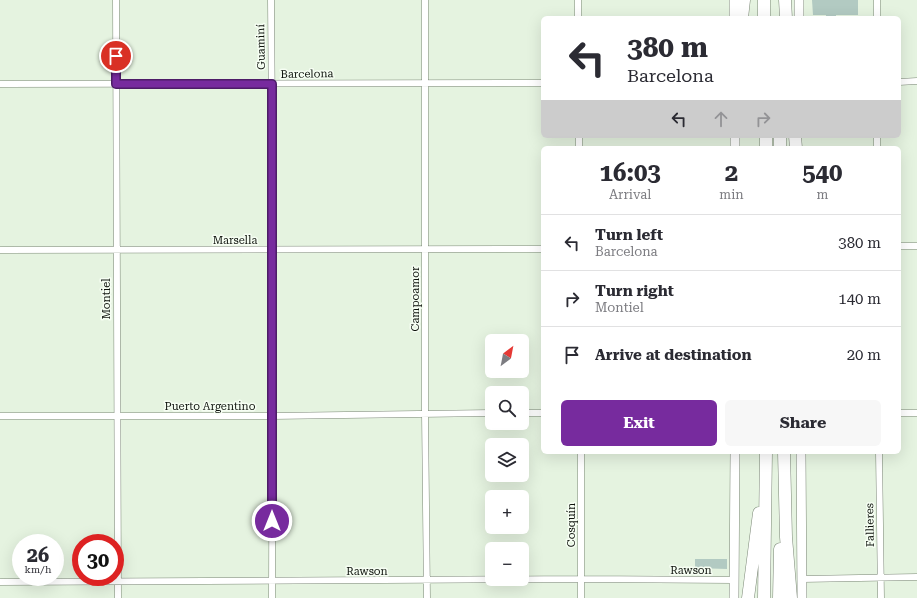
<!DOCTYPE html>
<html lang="en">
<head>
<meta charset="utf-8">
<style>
  body { margin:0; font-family:"Roboto Serif",serif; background:#f7f7f7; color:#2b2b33; height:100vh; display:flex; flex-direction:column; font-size:15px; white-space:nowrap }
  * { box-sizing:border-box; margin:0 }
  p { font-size:13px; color:#7c7c81 }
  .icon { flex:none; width:22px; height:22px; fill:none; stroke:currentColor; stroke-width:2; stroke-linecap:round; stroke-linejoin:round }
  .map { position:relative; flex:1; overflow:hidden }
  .side { position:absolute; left:541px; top:146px; width:360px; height:308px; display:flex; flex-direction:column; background:#fff; border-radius:6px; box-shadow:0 4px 16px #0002 }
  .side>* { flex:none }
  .hud { position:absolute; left:541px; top:16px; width:360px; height:122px; border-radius:6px; box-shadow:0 4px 16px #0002; background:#fff; color:#2b2b33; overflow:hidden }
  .needle { width:26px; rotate:32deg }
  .controls { position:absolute; left:485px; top:334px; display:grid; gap:8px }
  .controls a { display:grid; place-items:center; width:44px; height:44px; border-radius:6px; background:#fff; box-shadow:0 4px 16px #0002; font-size:20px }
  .speed { position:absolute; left:12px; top:534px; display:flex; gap:8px; font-size:20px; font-weight:700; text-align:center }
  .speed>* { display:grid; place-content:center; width:52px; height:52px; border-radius:50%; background:#fff; box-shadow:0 4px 16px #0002; line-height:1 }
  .speed small { font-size:10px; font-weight:400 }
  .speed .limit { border:6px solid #d22; background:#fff; color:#111 }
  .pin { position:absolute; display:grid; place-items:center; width:34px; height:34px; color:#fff; margin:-17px; border:2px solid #fff; border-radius:50%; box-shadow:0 1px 4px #0007 }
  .me { position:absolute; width:44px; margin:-22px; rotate:0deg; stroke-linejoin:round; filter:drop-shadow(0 0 3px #0008) }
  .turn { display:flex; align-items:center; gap:14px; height:84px; padding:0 20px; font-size:18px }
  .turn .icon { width:52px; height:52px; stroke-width:2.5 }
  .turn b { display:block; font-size:28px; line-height:34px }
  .lanes { display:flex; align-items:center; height:38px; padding:0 20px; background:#0003; justify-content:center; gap:20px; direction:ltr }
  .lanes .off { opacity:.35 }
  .eta { display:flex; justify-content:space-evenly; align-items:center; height:68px; text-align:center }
  .eta b { font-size:24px; font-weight:700; line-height:28px }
  .button { display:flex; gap:8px; margin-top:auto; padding:8px 20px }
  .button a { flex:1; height:46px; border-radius:6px; background:#772b9e; color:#fff; font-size:16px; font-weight:700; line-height:46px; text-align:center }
  .button a+a { background:#f7f7f7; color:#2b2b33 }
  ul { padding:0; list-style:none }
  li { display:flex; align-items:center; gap:12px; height:56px; padding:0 20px; border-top:1px solid #e1e1e2 }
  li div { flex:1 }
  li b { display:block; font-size:15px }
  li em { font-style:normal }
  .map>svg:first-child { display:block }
  .building { fill:#b2cac2 }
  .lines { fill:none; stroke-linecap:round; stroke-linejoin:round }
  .street-casing { stroke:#7a8675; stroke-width:7 }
  .secondary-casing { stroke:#7a8675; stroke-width:10 }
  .highway-casing { stroke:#7a8675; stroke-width:13 }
  .street { stroke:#fff; stroke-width:6 }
  .secondary { stroke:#fff; stroke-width:9 }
  .highway { stroke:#fff; stroke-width:12 }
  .route-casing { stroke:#4d1c67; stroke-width:10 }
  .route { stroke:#772b9e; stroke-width:7 }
  .labels { text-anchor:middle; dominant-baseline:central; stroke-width:3; stroke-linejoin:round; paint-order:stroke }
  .street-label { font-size:11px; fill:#0e130d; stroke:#f6fef3 }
</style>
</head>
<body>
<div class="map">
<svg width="917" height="598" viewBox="0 0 917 598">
  <rect width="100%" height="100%" fill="#e5f3e0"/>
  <!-- building -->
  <path class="building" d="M812,0H858V15H836V18H826V15H813Z
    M695,559H727V569L695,568Z"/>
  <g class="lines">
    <!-- street casing -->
    <g class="street-casing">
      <path id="street" d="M116,0L118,598
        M271,0L273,249L272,598
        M425,0V413L427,598
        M578,18V0
        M877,18V0
        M899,82L917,81
        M0,84L543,83
        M579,136V148
        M877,136V148
        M899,246H917
        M0,250L543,249
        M522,413H543
        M899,413H917
        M0,416H272L492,413
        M879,452L881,598
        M802,579L917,577
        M0,582L581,579L734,580
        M581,598V452"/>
    </g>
    <!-- secondary casing -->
    <g class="secondary-casing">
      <path id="secondary" d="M734,0V18
        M799,0V18
        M735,136V148
        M801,452L802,598
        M734,598L735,452"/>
    </g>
    <!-- highway casing -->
    <g class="highway-casing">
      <path id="highway" d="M764,0V18
        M785,0L786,18
        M742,18L744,0
        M766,136V148
        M780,136V148
        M795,136L796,148
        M784,452L786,537L791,598
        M748,598L759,513
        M764,598L766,452
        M779,598L780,549"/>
    </g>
    <!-- street -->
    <use href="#street" class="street"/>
    <!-- secondary -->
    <use href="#secondary" class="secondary"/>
    <!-- highway -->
    <use href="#highway" class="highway"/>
  </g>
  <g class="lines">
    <!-- route casing -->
    <g class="route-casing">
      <path id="route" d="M116,56V84H272V521"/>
    </g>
    <!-- route -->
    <use href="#route" class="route"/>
  </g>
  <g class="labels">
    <!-- street labels -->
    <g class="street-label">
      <text transform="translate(261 47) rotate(-91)">Guaminí</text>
      <text transform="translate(307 74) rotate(-1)">Barcelona</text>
      <text x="235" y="240">Marsella</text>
      <text transform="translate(106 299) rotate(-90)">Montiel</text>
      <text transform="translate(415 299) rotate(-90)">Campoamor</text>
      <text x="210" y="406">Puerto Argentino</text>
      <text transform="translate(571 525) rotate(-90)">Cosquín</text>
      <text transform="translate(870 525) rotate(-91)">Fallieres</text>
      <text x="691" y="570">Rawson</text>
      <text x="367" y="571">Rawson</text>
    </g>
  </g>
</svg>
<div class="controls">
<a><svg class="needle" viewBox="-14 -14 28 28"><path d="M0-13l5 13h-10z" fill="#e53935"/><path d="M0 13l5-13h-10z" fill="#7c7c81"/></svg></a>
<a><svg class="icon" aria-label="search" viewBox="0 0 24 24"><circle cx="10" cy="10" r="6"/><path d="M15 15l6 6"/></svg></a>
<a><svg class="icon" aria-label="layers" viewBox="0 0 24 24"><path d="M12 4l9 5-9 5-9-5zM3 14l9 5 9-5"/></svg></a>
<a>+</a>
<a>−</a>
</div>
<div class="speed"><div>26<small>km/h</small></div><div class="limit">30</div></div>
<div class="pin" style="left:116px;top:56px;background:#d93025"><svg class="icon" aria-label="arrive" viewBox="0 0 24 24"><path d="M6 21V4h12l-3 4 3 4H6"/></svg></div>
<svg class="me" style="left:272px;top:521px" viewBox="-20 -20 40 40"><circle r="17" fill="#772b9e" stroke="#fff" stroke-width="3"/><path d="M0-11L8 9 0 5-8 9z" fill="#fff"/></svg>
<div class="hud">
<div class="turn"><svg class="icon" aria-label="left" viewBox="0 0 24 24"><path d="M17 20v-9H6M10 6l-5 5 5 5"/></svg><div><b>380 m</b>Barcelona</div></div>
<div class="lanes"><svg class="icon" aria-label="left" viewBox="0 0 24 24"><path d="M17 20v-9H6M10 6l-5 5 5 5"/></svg><svg class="icon off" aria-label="ahead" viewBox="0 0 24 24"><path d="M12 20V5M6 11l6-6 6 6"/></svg><svg class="icon off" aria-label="right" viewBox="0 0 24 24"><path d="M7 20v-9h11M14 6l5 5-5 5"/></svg></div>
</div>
<section class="side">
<div class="eta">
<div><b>16:03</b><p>Arrival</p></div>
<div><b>2</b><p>min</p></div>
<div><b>540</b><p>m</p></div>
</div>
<ul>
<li><svg class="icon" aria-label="left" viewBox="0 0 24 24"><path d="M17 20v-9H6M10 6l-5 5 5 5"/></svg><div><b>Turn left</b><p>Barcelona</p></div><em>380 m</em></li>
<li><svg class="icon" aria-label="right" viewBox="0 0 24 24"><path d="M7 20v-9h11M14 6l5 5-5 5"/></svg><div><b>Turn right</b><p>Montiel</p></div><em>140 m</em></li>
<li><svg class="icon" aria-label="arrive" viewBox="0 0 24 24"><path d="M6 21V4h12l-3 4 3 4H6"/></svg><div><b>Arrive at destination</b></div><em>20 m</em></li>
</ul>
<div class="button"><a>Exit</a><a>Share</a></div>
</section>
</div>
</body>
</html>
